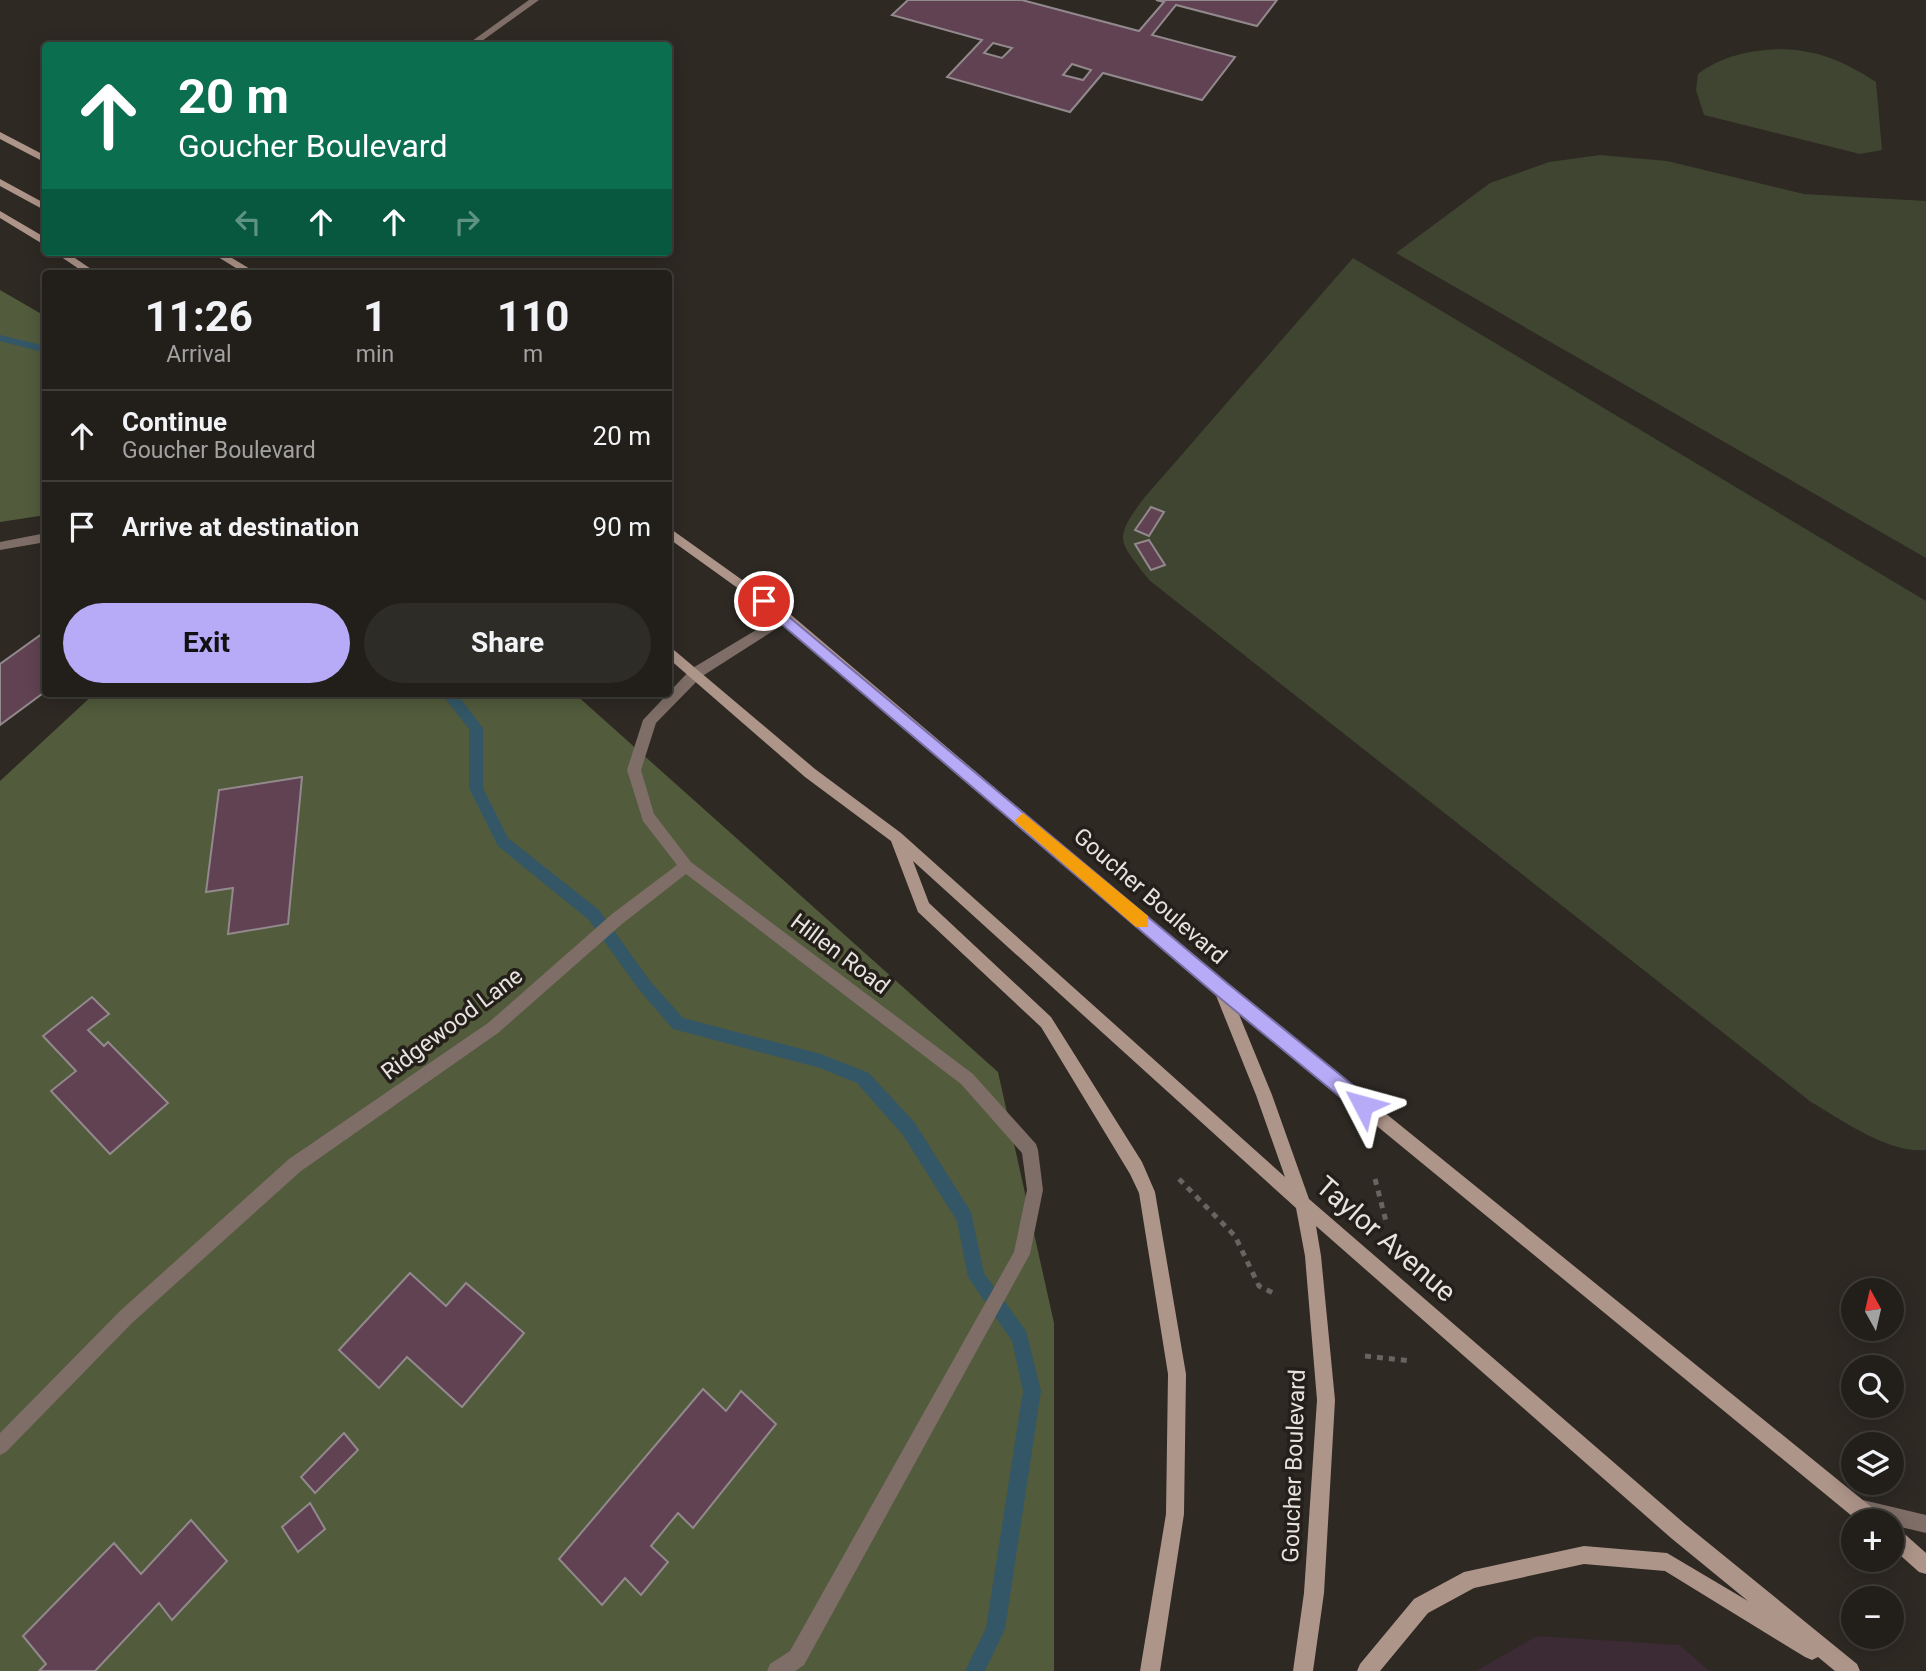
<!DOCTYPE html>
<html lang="en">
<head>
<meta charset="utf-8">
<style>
  body { margin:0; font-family:Roboto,sans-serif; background:#2e2c27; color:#f1f3f6; height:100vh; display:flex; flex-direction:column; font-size:26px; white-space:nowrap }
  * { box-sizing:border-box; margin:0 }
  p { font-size:23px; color:#a2a2a2 }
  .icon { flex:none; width:38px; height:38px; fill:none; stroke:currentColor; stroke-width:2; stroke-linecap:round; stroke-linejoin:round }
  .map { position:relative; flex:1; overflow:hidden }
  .sheet { position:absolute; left:42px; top:270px; width:630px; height:427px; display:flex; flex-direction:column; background:#221f1a; border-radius:7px; box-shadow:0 4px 18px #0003,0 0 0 2px #3f3d39 }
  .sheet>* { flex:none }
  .banner { position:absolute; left:42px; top:42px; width:630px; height:214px; border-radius:7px; box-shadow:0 4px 18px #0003,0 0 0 2px #3f3d39; background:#0b6e4f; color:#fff; overflow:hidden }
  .needle { width:46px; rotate:352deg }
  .controls { position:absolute; left:1841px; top:1278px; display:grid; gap:14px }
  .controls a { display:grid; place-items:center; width:63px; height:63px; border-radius:50%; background:#221f1a; box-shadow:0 4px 18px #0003,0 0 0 2px #3f3d39; font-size:35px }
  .pin { position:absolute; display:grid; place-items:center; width:60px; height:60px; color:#fff; margin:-30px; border:4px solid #fff; border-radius:50%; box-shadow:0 2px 7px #0007 }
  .me { position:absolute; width:77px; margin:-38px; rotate:309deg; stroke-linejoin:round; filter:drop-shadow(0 0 5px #0008) }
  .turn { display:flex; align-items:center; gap:24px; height:147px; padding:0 21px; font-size:32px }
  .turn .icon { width:91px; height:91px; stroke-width:2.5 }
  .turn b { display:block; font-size:49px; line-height:60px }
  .lanes { display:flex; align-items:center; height:66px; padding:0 21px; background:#0003; justify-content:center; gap:35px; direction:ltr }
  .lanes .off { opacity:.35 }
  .eta { display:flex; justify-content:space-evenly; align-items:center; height:119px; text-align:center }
  .eta b { font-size:42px; font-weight:700; line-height:49px }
  .cta { display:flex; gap:14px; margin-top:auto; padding:14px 21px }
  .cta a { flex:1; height:80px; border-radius:42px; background:#b7abf8; color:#111; font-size:28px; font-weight:700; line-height:80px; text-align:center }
  .cta a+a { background:#2e2c27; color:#f1f3f6 }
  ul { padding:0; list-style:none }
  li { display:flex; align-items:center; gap:21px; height:91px; padding:0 21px; border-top:2px solid #3f3d39 }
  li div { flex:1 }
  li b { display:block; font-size:26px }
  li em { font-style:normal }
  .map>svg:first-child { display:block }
  .commercial { fill:#3c2b34 }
  .green { fill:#3f4530 }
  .forest { fill:#525b3c }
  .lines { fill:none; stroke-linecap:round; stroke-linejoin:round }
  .stream { fill:#335767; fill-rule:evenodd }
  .building { fill:#614252; stroke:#92898d; stroke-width:2; fill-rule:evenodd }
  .path { stroke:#68645f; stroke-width:5; stroke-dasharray:6 6; stroke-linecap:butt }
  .lane { fill:#7e6e67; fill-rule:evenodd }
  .street { fill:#7e6e67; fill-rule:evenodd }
  .secondary { fill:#ae958a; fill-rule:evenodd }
  .route { fill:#b7abf8; stroke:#776fa1; stroke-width:2 }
  .slow { fill:#f59e0b }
  .labels { text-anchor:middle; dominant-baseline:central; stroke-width:7; stroke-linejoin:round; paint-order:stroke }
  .street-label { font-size:23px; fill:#e7e4e0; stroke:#241f19 }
  .near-street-label { font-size:28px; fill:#e7e4e0; stroke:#241f19 }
</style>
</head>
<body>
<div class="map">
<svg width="1926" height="1671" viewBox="0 0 1926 1671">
  <rect width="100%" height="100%" fill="#2e2923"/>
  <!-- commercial -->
  <path class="commercial" d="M1537,1636L1679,1645L1710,1671H1476Z"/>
  <!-- green -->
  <path class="green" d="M1779,49C1818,50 1844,61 1876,82L1882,150L1860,154L1704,115L1696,90L1698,74C1724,55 1748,51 1779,49Z
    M1600,155L1667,161L1804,194L1926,201V558L1396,253L1490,183L1549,162Z
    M1353,258L1926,601V1150C1889,1154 1842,1120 1811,1102L1149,580C1119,540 1112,541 1144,498Z"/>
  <!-- forest -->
  <path class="forest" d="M0,290L45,316L46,515L0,522Z
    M95,693H574L998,1072L1054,1323V1671H0V781Z"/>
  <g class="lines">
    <!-- stream -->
    <path class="stream" d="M0,335L46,346V353L0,341Z
      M441,693H456L483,728V788L508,838L599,910L650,981L683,1018L821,1054L869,1073L915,1123L971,1212L984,1273L1026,1331L1041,1391L1005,1629L985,1671H965L986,1628L1023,1391L1012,1341L968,1277L957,1221L903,1135L857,1083L820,1068L673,1029L640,991L589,920L498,846L469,788V729Z"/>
  </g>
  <!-- building -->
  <path class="building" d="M908,0H1022L1139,31L1164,2L1156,0H1277L1257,26L1176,5L1152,35L1235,57L1202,100L1103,73L1070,112L947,77L982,40L892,15ZM993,43L1012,48L1002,58L984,53ZM1072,64L1091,70L1083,80L1063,75Z
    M1151,507L1164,512L1149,536L1135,530Z
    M1149,540L1165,565L1151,570L1135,544Z
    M46,631V691L0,725V664Z
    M302,777L288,924L228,934L233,888L206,892L219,790Z
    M92,997L109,1014L88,1030L104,1046L108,1042L168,1103L110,1154L51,1091L76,1071L43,1036Z
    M410,1273L446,1306L466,1283L524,1333L462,1407L407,1357L379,1388L339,1350Z
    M703,1389L726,1411L741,1391L776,1424L693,1528L678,1513L651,1546L668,1562L641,1595L625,1578L602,1605L559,1559Z
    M344,1433L358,1450L315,1493L301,1477Z
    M310,1503L325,1529L298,1552L282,1527Z
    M191,1520L227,1561L172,1620L159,1603L95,1671H39L46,1664L23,1636L114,1543L141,1574Z"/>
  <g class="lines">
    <!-- path -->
    <path class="path" d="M1179,1179L1235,1236L1259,1286L1275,1294
      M1375,1179L1387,1225
      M1365,1356L1412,1361"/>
    <!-- lane -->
    <path class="lane" d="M967,1072L973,1074L1036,1144L1038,1150L1043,1190L1030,1254L804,1665L795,1671H767L770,1664L790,1651L1014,1252L1027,1190L1022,1153L961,1084L959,1079L961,1074Z"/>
    <!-- street -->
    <path class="street" d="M529,0H539L475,46H465Z
      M46,533V542L0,550V542Z
      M786,612L790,614L792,617L790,620L701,677L656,723L641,770L654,814L691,862L973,1074L975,1079L973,1084L967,1086L961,1084L686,874L622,924L498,1033L301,1171L132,1323L6,1452L0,1455V1433L120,1311L289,1159L488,1023L612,914L677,865L643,821L627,770L643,720L691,669Z
      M1863,1500L1926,1515V1533L1892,1525V1521H1873L1856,1516L1854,1509L1856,1502Z"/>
    <!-- secondary -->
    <path class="secondary" d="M0,132L46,156V163L0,139Z
      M0,179L46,204V211L0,186Z
      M0,211L46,238V246L0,218Z
      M54,252H66L97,273H85Z
      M134,252H165C158,257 141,257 134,252Z
      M210,252H222L257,273H244Z
      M668,527L790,614L1226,984L1880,1514L1882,1521H1858L1238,1012L1272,1095L1309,1199L1685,1524L1857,1664L1860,1671H1835L1818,1657L1812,1660L1805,1657L1665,1571L1584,1564L1474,1588L1428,1613L1380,1671H1357L1360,1664L1414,1599L1464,1572L1584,1546L1667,1553L1748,1601L1671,1538L1316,1226L1321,1256L1335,1400L1324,1593L1313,1671H1293L1304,1593L1317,1400L1305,1256L1296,1208L913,861L929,903L1051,1017L1142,1162L1155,1192L1186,1374L1184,1514L1160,1671H1140L1166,1514L1168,1374L1139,1193L1130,1174L1041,1027L918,912L891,841L805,777L668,658V645L815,769L901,833L1285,1177L1256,1095L1215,993L782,620L668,538Z
      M1892,1527L1899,1529L1926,1553V1574L1919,1572L1892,1548Z"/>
  </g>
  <!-- route -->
  <path class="route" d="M764,596L1227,983L1370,1099L1372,1105L1370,1111L1363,1114L1357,1111L1215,994L759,605L757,601Z"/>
  <!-- slow -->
  <path class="slow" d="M1023,813L1148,916V927H1136L1018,824L1015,820Z"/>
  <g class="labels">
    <!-- street labels -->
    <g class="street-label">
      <text transform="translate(1150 896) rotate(41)">Goucher Boulevard</text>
      <text transform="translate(840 954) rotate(37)">Hillen Road</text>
      <text transform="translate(452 1024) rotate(-37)">Ridgewood Lane</text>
      <text transform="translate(1294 1466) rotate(-88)">Goucher Boulevard</text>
    </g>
    <!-- near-street labels -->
    <g class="near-street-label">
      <text transform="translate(1386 1239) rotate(41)">Taylor Avenue</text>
    </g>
  </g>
</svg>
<div class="controls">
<a><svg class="needle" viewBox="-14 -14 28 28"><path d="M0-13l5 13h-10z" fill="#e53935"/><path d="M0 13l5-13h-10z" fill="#a2a2a2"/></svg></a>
<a><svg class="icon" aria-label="search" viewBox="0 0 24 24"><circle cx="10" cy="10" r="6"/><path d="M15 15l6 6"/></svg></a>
<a><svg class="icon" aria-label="layers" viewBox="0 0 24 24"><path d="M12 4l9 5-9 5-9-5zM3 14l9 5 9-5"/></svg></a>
<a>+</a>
<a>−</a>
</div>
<div class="pin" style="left:764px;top:601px;background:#d93025"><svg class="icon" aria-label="arrive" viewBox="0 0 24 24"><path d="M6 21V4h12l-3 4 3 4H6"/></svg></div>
<svg class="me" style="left:1363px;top:1105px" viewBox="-20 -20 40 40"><path d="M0-17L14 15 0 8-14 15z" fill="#b7abf8" stroke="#fff" stroke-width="4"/></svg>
<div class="banner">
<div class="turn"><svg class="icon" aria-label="ahead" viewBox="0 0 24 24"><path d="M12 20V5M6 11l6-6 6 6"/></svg><div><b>20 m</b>Goucher Boulevard</div></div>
<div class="lanes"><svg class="icon off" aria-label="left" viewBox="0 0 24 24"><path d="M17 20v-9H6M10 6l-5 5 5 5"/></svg><svg class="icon" aria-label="ahead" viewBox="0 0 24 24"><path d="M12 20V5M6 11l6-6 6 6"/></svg><svg class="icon" aria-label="ahead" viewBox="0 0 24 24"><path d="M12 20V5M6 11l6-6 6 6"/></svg><svg class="icon off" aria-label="right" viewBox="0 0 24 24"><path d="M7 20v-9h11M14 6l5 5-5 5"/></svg></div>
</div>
<section class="sheet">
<div class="eta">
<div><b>11:26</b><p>Arrival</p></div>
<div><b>1</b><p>min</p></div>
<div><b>110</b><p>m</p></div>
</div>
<ul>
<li><svg class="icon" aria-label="ahead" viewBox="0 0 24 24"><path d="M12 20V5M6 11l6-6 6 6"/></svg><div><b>Continue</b><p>Goucher Boulevard</p></div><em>20 m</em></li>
<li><svg class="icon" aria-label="arrive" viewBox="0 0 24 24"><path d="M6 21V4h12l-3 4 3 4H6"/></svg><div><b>Arrive at destination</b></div><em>90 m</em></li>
</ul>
<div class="cta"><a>Exit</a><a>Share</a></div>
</section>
</div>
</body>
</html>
